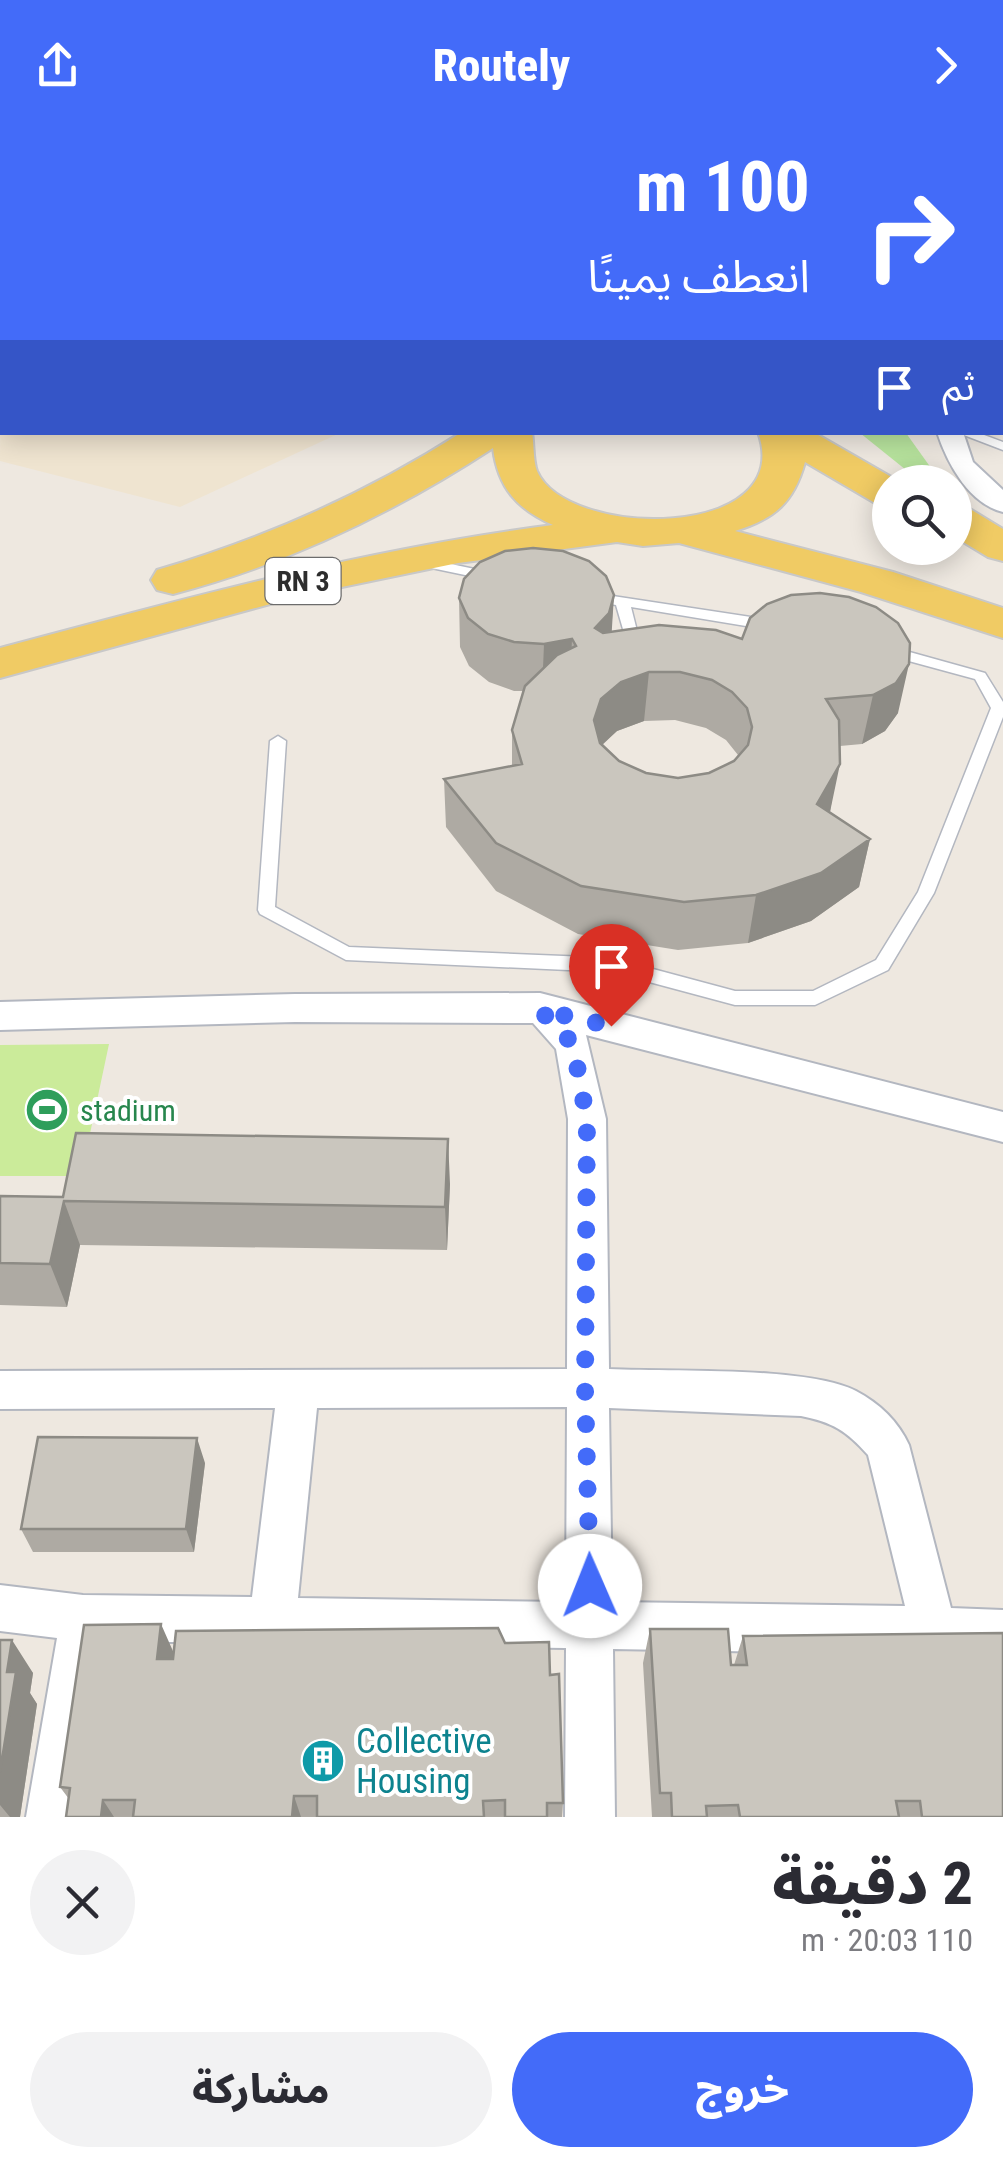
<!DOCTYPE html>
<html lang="ar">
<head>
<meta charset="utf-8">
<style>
  body { margin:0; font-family:"Roboto Condensed","Noto Sans Arabic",sans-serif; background:#f2f2f3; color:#2b2b33; direction:rtl; height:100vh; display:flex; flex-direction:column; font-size:38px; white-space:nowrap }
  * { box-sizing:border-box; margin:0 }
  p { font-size:32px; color:#7c7c81 }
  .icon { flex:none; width:55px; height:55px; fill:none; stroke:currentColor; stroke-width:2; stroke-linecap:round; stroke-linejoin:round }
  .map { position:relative; height:1687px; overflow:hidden; direction:ltr }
  .panel { display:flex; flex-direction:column; background:#fff; flex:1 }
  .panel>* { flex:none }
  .guide { position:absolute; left:0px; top:0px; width:1005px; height:305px; box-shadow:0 5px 25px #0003; direction:rtl; background:#436bf9; color:#fff; overflow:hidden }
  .controls { position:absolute; left:872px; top:335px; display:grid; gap:20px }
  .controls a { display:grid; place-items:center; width:100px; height:100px; border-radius:50%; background:#fff; box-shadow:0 5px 25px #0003; font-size:50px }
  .pin { position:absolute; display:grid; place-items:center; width:85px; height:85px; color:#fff; margin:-102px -42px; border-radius:50% 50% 50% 0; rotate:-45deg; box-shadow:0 0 10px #0007 }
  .pin .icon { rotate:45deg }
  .me { position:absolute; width:110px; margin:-55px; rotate:359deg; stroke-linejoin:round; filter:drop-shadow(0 0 8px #0008) }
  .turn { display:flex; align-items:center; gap:35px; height:210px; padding:0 30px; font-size:45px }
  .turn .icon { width:130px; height:130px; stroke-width:2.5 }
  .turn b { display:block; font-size:70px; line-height:85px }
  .then { display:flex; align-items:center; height:95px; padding:0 30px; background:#0003; gap:20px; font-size:38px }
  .round { display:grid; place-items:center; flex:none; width:105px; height:105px; border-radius:52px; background:#f2f2f3 }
  .headline { display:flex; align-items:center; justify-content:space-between; height:170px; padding:0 30px }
  h1 { font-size:60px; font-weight:800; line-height:75px }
  .action { display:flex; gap:20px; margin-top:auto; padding:20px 30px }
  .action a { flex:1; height:115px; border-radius:60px; background:#436bf9; color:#fff; font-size:40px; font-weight:800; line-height:115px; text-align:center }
  .action a+a { background:#f2f2f3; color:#2b2b33 }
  header { display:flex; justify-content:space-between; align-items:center; height:130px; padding:0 30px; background:#436bf9; color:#fff; font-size:45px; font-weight:800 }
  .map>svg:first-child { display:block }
  .education { fill:#efe4d0 }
  .green { fill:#b8e49e }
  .pitch { fill:#cbeb9a }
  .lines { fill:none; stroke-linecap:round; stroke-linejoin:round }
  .lane-casing { stroke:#b3b7c0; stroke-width:3 }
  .street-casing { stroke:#b3b7c0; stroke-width:4 }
  .secondary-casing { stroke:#b3b7c0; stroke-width:54 }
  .primary-casing { stroke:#c8c8c8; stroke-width:4 }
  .lane { fill:#fff; fill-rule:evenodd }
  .street { fill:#fff; fill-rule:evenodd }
  .secondary { stroke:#fff; stroke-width:50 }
  .primary { fill:#f0cb64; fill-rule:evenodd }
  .wall { fill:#aeaaa3; fill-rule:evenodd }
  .shaded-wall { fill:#8d8b85 }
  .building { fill:#cac6be; stroke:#8d8b85; stroke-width:2.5; fill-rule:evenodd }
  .route { stroke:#436bf9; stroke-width:18; stroke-dasharray:0 32.4 }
  .labels { text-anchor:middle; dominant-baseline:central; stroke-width:8; stroke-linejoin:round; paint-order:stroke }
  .shield { fill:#fff; stroke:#6c6c6c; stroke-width:2.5 }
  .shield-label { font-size:28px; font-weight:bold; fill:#2d2d2d }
  .leisure-label { font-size:30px; fill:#27864d; stroke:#fff; text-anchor:start }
  .near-culture-label { font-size:35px; fill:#0d838f; stroke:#fff; text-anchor:start }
</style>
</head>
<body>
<header><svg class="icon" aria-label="forward" viewBox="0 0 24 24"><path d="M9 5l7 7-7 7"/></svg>Routely<svg class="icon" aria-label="share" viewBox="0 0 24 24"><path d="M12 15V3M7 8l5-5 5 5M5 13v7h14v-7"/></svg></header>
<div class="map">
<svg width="1003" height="1687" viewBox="0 0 1003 1687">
  <rect width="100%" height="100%" fill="#eee8e0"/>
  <!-- education -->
  <path class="education" d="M2,62V302L340,303L180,377L0,331Z"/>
  <!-- green -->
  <path class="green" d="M860,303H906L941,352H921Z"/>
  <!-- pitch -->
  <path class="pitch" d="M109,914L81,1046H0V915Z"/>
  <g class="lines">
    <!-- lane casing -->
    <g class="lane-casing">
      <path id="lane" d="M268,0H287L288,2H271Z
        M951,0H974L975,2H950Z
        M1002,5H1003V11H1002Z
        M1002,89H1003V95H1002Z
        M1002,185H1003V193L1002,192Z
        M956,302H976L1003,312V320Z
        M422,428L489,442L496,446L489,450L417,435L415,432Z
        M593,463L770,490L777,495L770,500L631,477L637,501L652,515L645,520L625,506L616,475L588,470L586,467Z
        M888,516L985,543L1003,572V587L934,763L888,840L815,875H735L612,842L346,830L260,784L258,780L270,611L278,606L286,611L275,777L349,817L612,828L735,861H813L876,830L918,762L991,578L975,549L883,524L881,521Z"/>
    </g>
    <!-- street casing -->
    <g class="street-casing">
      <path id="street" d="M885,0H905L906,2H886Z
        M937,302H963L973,332L1003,360V382C969,374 947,333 937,302Z
        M540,863L1003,982V1012L586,905L606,989L609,1239C668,1242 808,1236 856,1261C879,1273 898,1291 909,1315L951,1478L1003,1480V1526L613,1519L615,1687H565L566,1518L102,1511L76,1687H26L57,1508L0,1501V1455L83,1465L252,1467L275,1278L0,1279V1241L567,1239L568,989L556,919L533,893L295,892L0,900V872L295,864ZM567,1277L566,1472L298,1468L317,1278ZM609,1278L801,1286C832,1292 847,1301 868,1325L905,1476L612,1472Z"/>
    </g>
    <!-- secondary casing -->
    <g class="secondary-casing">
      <path id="secondary" d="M51,2L55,0
        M0,40L2,38"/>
    </g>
    <!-- primary casing -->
    <g class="primary-casing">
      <path id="primary" d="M770,0H802L803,2H771Z
        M462,302H532C534,314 533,331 537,341C567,410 797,411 758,302H813L900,352H890V377L875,373L805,332C794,372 775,389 735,401L893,442L1003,478V508L861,462L679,413L643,416L617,412L458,433L303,465L0,548V518C183,469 364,419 553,395C517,379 498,358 493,318C395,382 288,434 173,464L157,460L151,450L157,440C266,408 367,363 462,302Z
        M955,375L970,379L1003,399V431L988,427L955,407Z"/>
    </g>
    <!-- lane -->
    <use href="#lane" class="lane"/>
    <!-- street -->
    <use href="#street" class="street"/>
    <!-- secondary -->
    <use href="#secondary" class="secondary"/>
    <!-- primary -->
    <use href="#primary" class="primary"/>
  </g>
  <!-- wall -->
  <path class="wall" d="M614,465L611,502L742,509L767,474L898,583L885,601L862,614L840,616L830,682L870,709L859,757L811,791L748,813L678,820L578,804L496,761L446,697L444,649L512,636V600L523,561H514L489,552L469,536L460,517L459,468ZM675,590L706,598L726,610L738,625L734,631L709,643L678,648L646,643L619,631L602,614L617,601L644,591Z
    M450,1054L447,1120L80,1115L67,1177L0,1175V1066L63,1067Z
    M205,1333L194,1422H33L21,1399Z
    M650,1499L731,1535H734L743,1506L1003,1687H652L643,1533Z
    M0,1510L33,1543L30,1563L37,1574L20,1687H0Z
    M505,1513L550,1545L563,1673L562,1687H66L69,1669L60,1657L174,1523Z"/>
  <!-- shaded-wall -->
  <path class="shaded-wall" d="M614,465L611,513L595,498Z
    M572,509L570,558L542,563L544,514Z
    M909,534L898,583L885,601L862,614L873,565Z
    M649,542L644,591L617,601L599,618L594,590L601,569L621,552Z
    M840,634L830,682L817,674Z
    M870,709L859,757L811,791L748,813L756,765Z
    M448,1009L450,1054L447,1120L445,1077Z
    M64,1071L80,1115L67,1177L50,1134Z
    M197,1308L205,1333L194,1422L186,1399Z
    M161,1494L176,1528L172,1562L157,1529Z
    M12,1510L33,1543L30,1563L37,1574L20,1687H10L0,1675V1642L7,1542Z
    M294,1666L301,1687H292Z
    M103,1670L114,1687H101Z"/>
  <!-- building -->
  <path class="building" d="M533,418L563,421L589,431L606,446L614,465L609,483L595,498L603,503L659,495L716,500L742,509L750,488L767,474L791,465L820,463L849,467L876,477L898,493L910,513L909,534L896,553L873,565L826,569L839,590L840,634L817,674L870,709L821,743L756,765L684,772L581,756L496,713L444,649L522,634L512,600L525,556L557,525L576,516L572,509L544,514L514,512L488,504L468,488L459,468L464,449L480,432L505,421ZM649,542H680L712,550L732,562L747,578L752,597L748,615L734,631L709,643L678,648L646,643L619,631L600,613L594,590L601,569L621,552Z
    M76,1003L448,1009L445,1077L64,1071L50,1134L0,1133V1066L63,1067Z
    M38,1307L197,1308L186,1399H21Z
    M161,1494L157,1529H173L176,1501L498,1498L505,1513L549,1512L550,1545L559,1544L563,1673H547V1687H505V1670L483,1671L484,1687H317V1666H294L292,1687H133L135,1670H103L101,1687H66L70,1658L60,1657L84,1495Z
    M650,1499H728L731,1535H747L743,1506L1003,1503V1687H922L920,1671H896L899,1687H740L738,1675L706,1676L707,1687H672L671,1663H660Z
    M0,1510H12L7,1542H16L0,1642Z"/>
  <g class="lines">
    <!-- route -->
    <path class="route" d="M590,1456L585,1258L587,990L573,914L540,880L611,896"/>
  </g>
  <!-- icons -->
  <defs>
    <g id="stadium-disc" transform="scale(2.25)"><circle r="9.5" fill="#2e9e5b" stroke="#fff"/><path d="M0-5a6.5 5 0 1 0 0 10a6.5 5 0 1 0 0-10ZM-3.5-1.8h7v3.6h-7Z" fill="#fff"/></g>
    <g id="building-disc" transform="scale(2.25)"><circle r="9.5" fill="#0f9aa8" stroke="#fff"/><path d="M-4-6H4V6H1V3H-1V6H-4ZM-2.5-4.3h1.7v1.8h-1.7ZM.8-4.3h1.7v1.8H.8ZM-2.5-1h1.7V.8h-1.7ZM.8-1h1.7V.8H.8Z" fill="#fff"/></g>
  </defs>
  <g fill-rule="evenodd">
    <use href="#stadium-disc" x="47" y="980"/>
    <use href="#building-disc" x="323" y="1631"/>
  </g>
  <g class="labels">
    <!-- shield labels -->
    <rect class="shield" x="265.5" y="428" width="75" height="46" rx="8"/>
    <g class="shield-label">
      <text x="303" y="451">RN 3</text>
    </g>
    <!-- leisure labels -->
    <g class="leisure-label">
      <text x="80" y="980">stadium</text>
    </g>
    <!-- near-culture labels -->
    <g class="near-culture-label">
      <text x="356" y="1611">Collective<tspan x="356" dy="40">Housing</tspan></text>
    </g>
  </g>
</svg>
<div class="controls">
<a><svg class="icon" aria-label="search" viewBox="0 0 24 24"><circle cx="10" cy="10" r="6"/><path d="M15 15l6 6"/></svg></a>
</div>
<div class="pin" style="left:611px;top:896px;background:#d93025"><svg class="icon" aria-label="arrive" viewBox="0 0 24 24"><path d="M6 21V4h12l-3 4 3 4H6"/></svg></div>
<svg class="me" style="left:590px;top:1456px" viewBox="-20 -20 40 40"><circle r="19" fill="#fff"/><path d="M0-13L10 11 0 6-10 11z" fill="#436bf9"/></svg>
<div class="guide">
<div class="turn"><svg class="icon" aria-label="right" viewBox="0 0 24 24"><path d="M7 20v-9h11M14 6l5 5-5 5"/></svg><div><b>100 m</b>انعطف يمينًا</div></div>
<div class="then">ثم<svg class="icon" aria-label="arrive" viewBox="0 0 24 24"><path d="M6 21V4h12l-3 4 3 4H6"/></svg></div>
</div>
</div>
<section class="panel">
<div class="headline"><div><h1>2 دقيقة</h1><p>110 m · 20:03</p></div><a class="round"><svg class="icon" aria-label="close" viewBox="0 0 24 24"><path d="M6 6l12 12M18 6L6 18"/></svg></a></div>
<div class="action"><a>خروج</a><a>مشاركة</a></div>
</section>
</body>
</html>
